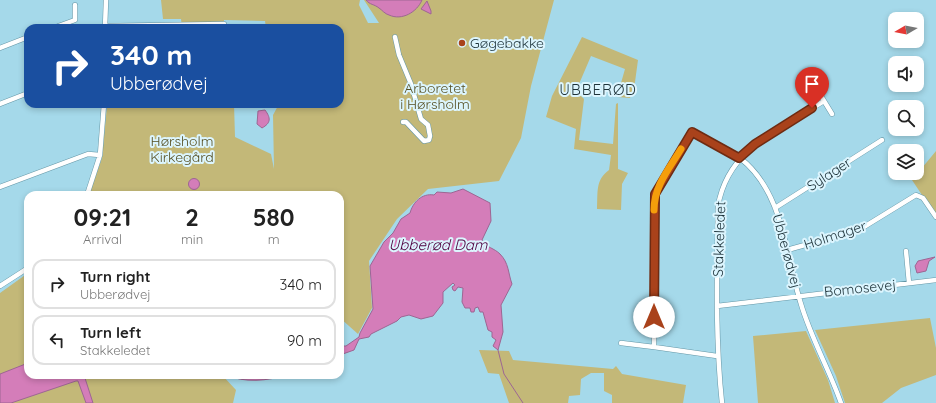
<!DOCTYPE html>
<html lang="en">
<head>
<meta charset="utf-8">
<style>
  body { margin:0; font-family:Quicksand,sans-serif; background:#f2f2f2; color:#222; height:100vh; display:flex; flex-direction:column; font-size:15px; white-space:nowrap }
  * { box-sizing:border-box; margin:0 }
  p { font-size:13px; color:#767676 }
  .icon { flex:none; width:22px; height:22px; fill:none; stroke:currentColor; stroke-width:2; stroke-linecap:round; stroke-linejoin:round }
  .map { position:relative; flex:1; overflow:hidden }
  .sheet { position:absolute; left:24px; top:191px; width:320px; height:188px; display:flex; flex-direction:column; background:#fff; border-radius:12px; box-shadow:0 2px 6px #0003 }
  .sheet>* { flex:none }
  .banner { position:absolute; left:24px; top:24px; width:320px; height:84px; border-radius:12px; box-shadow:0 2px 6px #0003; background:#1a4fa0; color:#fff; overflow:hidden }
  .needle { width:26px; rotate:260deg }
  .buttons { position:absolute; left:888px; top:12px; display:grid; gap:8px }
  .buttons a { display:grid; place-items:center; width:36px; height:36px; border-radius:8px; background:#fff; box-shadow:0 2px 6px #0003; font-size:20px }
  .pin { position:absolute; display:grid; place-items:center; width:34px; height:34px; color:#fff; margin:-41px -17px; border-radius:50% 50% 50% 0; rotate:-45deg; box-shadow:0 0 4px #0007 }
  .pin .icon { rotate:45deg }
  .me { position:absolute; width:44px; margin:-22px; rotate:0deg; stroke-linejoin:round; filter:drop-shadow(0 0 3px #0008) }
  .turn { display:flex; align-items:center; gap:14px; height:84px; padding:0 20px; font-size:18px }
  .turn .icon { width:52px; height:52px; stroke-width:2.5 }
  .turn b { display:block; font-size:28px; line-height:34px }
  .eta { display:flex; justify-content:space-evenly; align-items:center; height:68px; text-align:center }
  .eta b { font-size:24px; font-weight:700; line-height:28px }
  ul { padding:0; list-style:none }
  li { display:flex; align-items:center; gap:12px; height:50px; margin:0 8px 6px; padding:0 12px; border:2px solid #e0e0e0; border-radius:12px }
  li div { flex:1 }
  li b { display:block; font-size:15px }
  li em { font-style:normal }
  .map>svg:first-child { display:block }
  .green { fill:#c3b878 }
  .water { fill:#d47db9; stroke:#9d6693 }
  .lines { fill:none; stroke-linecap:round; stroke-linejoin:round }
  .stream { stroke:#9d6693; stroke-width:1 }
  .street-casing { stroke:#6496a6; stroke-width:5.5 }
  .street { stroke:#fff; stroke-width:4.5 }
  .route-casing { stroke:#6e2b12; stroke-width:10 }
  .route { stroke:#a9421b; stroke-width:7 }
  .slow { stroke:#f59e0b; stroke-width:7 }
  .poi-dot { fill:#a9421b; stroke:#dcf5fe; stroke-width:1.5 }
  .labels { text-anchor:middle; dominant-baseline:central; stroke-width:4; stroke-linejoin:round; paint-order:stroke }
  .poi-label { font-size:14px; fill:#1d3239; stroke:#dcf5fe; text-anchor:start }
  .park-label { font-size:14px; fill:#564f22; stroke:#dcf5fe }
  .street-label { font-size:14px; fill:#1d3239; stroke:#dcf5fe }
  .neighbourhood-label { font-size:15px; letter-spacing:1px; fill:#1d3239; stroke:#dcf5fe }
  .water-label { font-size:15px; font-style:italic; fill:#50003f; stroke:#dcf5fe }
</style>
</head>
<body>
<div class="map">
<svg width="936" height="403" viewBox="0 0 936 403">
  <rect width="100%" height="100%" fill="#a5d9ea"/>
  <!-- green -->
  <path class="green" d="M161,0H360L359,5L368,23H379L364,0H554L531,86L521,138L499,181L428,189L397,219L369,261L372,308L358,334L340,318V195H89L102,158L107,106L234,104L235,137L271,154L274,169L273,115L279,104H340V28H266L265,21L224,20V28H182L181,19H163Z
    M582,37L638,60L635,82L630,98L617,97L625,69L591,56L576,91L584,99L579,140L613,144L616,104L618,103V169L628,173L622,184L621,210L597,209C598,193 595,180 609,170L611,155L574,149L576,129L546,117L552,96Z
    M936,151V216L912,180Z
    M28,273V375H222L236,390L233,403H0V293Z
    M930,318L936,348V375L901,388L882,403H845L836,376L815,330Z
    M806,331L828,380L835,403H758L753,336Z
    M479,350L509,351L513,360L613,369L616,366L622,374L686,385L683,403H612V395L604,391V373H591L581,379L580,395L569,396L568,403H509L499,374L488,373Z"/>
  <!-- water -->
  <path class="water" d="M366,0H422C417,12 402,21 389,15C385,14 382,10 379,8C374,4 370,5 366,0Z
    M427,1L431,11V14L421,9Z
    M265,110C271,118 271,123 262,128L257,124L258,111Z
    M188.5 184a5.5 5.5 0 1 1 11 0a5.5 5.5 0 1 1-11 0Z
    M463,189L490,203L491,221L482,240C487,248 494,248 500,254C509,263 508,273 512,284L501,305L503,332L498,350L493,346L496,340L492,337V332L488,330L483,312H480L478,307L475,308L474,312H471L470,308H465L462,302L463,288L458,287L455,291L453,290L452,287L455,285L453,283L443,292V303L433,316L421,319L409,315L401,317L397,321L371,334L369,337L359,339L354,350L340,355V346H346L359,337L360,333L373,309L370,266L384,242L393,233L401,219L410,213C413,202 422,193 434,195L437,192L451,193Z
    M935,257L929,261L926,271L917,273L915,266L918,261Z
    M28,363V375H84L93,403H86L78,381H76L11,403H0V374Z
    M228,375H284C271,381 241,383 228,375Z"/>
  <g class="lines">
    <!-- stream -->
    <path class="stream" d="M498,350L504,374L523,403"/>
    <!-- street casing -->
    <g class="street-casing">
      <path id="street" d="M105,26L224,24
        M53,28L75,20V5
        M105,28L106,0
        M395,37L399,55L411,84L421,119L428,125L430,136L429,140L424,141L406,122H403
        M0,48L28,37
        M821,96L832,114
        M0,104L28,93
        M0,187L88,154L100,155
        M87,195L100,155L104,104
        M775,208L882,140
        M787,250L859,230L916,195L923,198L936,217
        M906,251L909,283
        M0,286L28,268
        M717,306L936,280
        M621,343L654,347
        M717,356L654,347L655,194L692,132C708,139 726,147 740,158C784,192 785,255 801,304C811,338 829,369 841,403
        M722,403C715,337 717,272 718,206C728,148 779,129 824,101"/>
    </g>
    <!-- street -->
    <use href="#street" class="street"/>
  </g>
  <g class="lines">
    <!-- route casing -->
    <g class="route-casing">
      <path id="route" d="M654,317L655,194L692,132L739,158L755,144L812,108"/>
    </g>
    <!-- route -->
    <use href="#route" class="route"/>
    <!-- slow -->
    <path class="slow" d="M654,210C654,186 669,169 681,149"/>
  </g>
  <!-- markers -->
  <circle class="poi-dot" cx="462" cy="43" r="4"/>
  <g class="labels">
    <!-- poi labels -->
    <g class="poi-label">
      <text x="470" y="43">Gøgebakke</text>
    </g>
    <!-- park labels -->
    <g class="park-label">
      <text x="435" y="88">Arboretet<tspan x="435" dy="16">i Hørsholm</tspan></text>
      <text x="182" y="141">Hørsholm<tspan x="182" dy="16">Kirkegård</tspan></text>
    </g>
    <!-- street labels -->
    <g class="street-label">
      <text transform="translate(829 174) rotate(-33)">Sylager</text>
      <text transform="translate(835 235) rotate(-18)">Holmager</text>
      <text transform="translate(719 239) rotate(-88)">Stakkeledet</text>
      <text transform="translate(787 251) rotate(75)">Ubberødvej</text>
      <text transform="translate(860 288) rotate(-6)">Bomosevej</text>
    </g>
    <!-- neighbourhood labels -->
    <g class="neighbourhood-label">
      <text x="598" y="89">UBBERØD</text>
    </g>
    <!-- water labels -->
    <g class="water-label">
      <text x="438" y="244">Ubberød Dam</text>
    </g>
  </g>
</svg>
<div class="buttons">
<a><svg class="needle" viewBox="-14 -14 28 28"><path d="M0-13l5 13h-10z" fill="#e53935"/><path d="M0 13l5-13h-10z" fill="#767676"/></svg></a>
<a><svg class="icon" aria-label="sound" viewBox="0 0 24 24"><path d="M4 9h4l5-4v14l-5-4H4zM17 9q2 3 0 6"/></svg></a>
<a><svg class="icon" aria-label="search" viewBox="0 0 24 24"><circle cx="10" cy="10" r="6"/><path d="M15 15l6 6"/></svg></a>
<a><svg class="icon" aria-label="layers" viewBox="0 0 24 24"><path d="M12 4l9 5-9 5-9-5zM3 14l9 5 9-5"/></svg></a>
</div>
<div class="pin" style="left:812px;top:108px;background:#d93025"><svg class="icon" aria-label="arrive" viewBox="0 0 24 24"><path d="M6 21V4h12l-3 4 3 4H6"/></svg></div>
<svg class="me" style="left:654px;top:317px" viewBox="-20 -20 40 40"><circle r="19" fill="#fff"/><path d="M0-13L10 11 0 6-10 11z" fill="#a9421b"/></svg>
<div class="banner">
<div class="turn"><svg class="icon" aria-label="right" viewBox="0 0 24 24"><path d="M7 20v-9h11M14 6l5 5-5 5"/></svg><div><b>340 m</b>Ubberødvej</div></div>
</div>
<section class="sheet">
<div class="eta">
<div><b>09:21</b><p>Arrival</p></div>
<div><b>2</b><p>min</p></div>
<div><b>580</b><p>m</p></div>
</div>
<ul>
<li><svg class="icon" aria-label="right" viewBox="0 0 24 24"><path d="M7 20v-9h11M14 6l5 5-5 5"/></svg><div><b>Turn right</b><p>Ubberødvej</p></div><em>340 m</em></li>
<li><svg class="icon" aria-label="left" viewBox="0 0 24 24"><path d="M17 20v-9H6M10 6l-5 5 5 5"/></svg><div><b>Turn left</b><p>Stakkeledet</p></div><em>90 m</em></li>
</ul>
</section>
</div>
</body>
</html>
